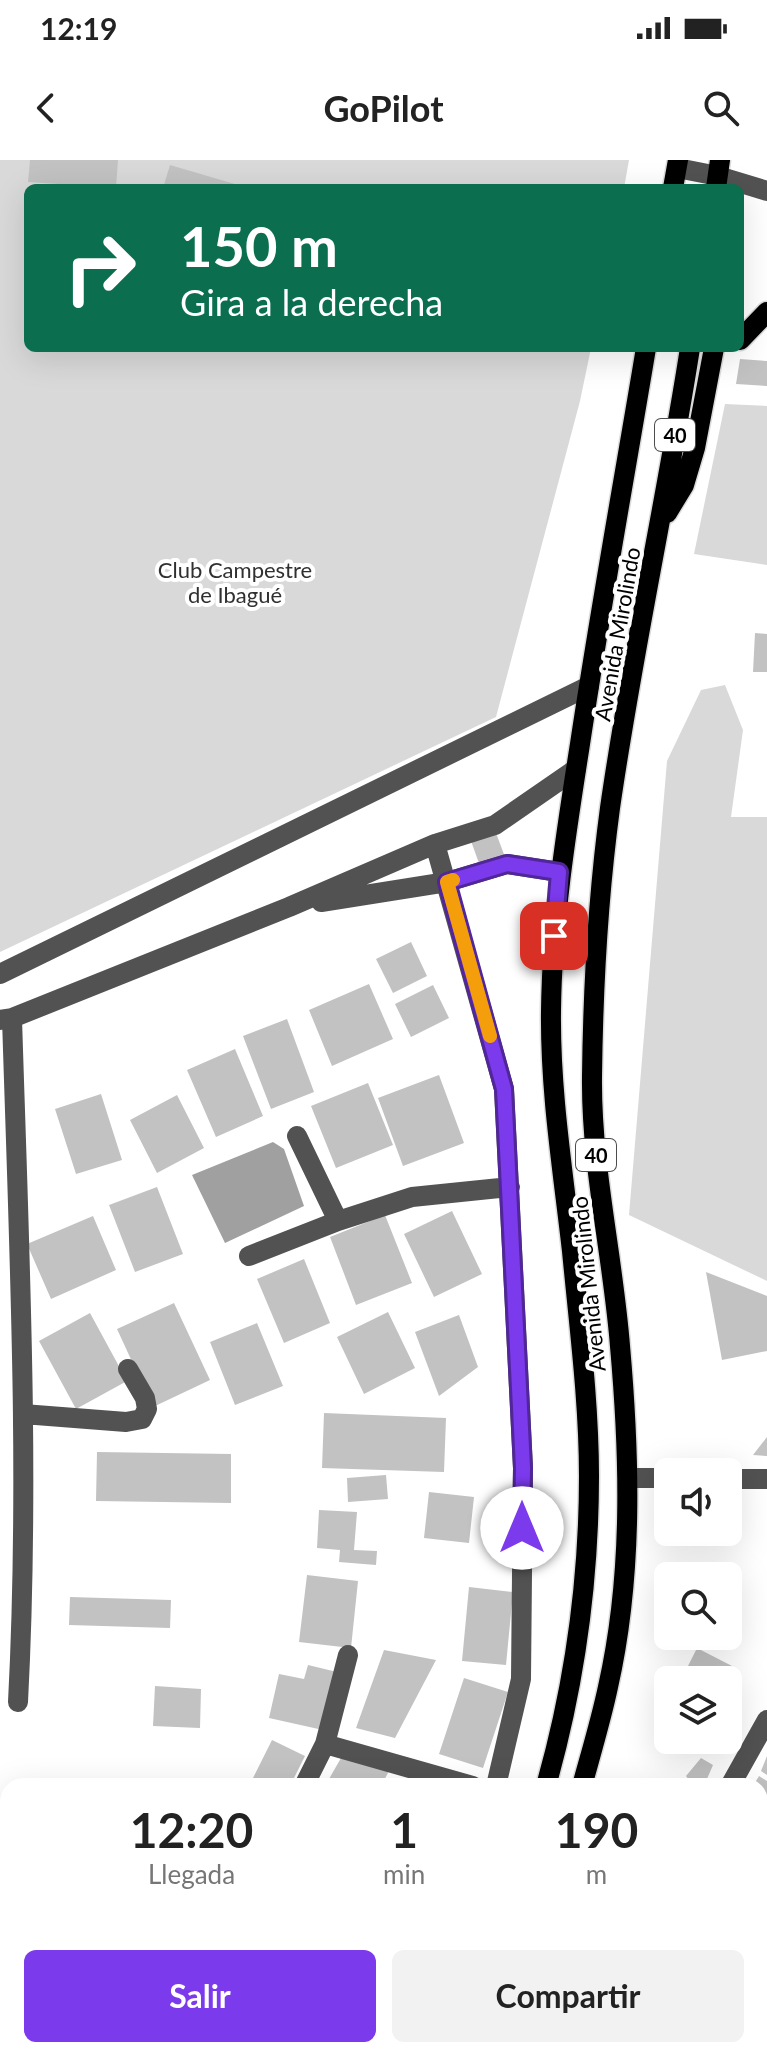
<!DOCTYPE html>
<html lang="es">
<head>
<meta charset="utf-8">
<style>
  body { margin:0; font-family:Lato,sans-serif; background:#f2f2f2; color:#222; height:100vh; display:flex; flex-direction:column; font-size:30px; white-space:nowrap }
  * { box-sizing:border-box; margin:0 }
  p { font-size:26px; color:#767676 }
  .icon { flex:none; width:44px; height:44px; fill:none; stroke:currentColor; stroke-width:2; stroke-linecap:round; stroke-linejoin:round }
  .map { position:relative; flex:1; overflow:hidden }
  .drawer { position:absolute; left:0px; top:1618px; width:768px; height:280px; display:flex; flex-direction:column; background:#fff; border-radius:24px 24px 0 0; box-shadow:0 8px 32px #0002 }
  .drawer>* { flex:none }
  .banner { position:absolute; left:24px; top:24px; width:720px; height:168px; border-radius:12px; box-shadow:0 8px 32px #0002; background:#0b6e4f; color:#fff; overflow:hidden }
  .tools { position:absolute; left:654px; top:1298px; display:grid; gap:16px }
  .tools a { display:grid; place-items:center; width:88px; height:88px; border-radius:12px; background:#fff; box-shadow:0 8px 32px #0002; font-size:40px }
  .pin { position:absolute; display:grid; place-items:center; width:68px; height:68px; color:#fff; margin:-34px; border-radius:16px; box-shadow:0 4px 12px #0006 }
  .me { position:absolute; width:88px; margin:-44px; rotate:0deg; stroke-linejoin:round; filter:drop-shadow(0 0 6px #0008) }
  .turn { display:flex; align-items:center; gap:28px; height:168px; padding:0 24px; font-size:36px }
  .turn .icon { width:104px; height:104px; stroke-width:2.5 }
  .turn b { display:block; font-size:56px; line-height:68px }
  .eta { display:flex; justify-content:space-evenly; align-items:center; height:136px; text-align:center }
  .eta b { font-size:48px; font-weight:700; line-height:56px }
  .action { display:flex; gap:16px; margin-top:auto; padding:16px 24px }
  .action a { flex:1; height:92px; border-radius:12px; background:#7c3aed; color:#fff; font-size:32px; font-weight:700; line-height:92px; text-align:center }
  .action a+a { background:#f2f2f2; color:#222 }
  .status { display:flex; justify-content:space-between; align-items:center; height:56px; padding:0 40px; background:#fff; direction:ltr }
  .status svg { height:22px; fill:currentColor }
  header { display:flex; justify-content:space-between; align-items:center; height:104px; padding:0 24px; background:#fff; font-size:36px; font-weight:700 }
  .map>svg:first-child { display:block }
  .green { fill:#d9d9d9 }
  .water { fill:#a0a0a0 }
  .building { fill:#c2c2c2 }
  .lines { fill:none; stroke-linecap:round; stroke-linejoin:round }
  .major-casing { stroke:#dbdbdb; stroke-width:23 }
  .minor { stroke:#525252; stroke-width:20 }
  .major { stroke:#000; stroke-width:20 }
  .route-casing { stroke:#51269a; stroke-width:20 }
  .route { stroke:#7c3aed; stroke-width:14 }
  .slow { stroke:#f59e0b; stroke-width:14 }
  .labels { text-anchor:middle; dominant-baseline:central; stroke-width:8; stroke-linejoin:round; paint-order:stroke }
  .shield { fill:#fff; stroke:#4c4c4c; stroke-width:2 }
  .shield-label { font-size:20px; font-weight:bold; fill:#000 }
  .park-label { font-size:22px; fill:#303030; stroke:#fff }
  .street-label { font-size:22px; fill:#000; stroke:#fff }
</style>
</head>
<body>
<div class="status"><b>12:19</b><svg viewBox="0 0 49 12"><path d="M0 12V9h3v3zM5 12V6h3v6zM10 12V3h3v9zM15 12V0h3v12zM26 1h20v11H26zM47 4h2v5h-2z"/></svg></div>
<header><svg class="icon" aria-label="back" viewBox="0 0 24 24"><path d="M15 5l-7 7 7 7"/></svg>GoPilot<svg class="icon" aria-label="search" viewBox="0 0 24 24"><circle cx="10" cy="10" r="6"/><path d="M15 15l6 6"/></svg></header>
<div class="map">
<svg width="767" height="1898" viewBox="0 0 767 1898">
  <rect width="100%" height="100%" fill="#fff"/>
  <!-- green -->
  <path class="green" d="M0,0H629L624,28H28V188H591L580,241L496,557L0,792Z
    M725,244L767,246V405L694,394Z
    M725,525L743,570L731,657H767V1121L629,1055L667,601L701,530Z"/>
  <!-- water -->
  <path class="water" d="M273,982L284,989L304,1046L225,1083L192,1015Z
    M2,1692H8V1794H2Z"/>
  <!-- building -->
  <path class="building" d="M30,0H118L116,28L28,22Z
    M170,5L245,27V28H163Z
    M740,199L767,201V226L736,224Z
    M755,473L767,474V512H753Z
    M496,673L505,697L480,706L471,681Z
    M411,782L427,816L393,833L376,799Z
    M369,824L393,879L332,906L309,850Z
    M433,825L449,858L411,877L395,844Z
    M287,859L314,932L271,949L243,876Z
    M235,889L263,956L216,977L187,910Z
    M439,915L464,983L403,1006L378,938Z
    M368,923L393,985L336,1008L311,946Z
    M101,934L122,1000L76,1014L55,949Z
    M177,935L204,988L157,1013L130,960Z
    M157,1027L183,1094L135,1112L109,1045Z
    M452,1051L482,1114L434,1137L404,1074Z
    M385,1055L412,1123L356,1145L330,1077Z
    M93,1056L116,1110L51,1139L27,1084Z
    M304,1099L330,1163L284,1183L257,1119Z
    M706,1112L767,1136V1191L722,1200Z
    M174,1143L210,1220L153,1247L117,1169Z
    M388,1152L415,1208L364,1234L337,1177Z
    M90,1153L127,1221L76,1249L39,1181Z
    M459,1155L478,1207L439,1236L415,1172Z
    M257,1163L283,1226L235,1245L210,1182Z
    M324,1253L446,1258L444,1312L322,1308Z
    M767,1277V1296L753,1295Z
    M97,1292L231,1294V1343L96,1341Z
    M386,1315L388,1339L348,1342L347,1318Z
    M429,1332L474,1337L469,1383L424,1378Z
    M319,1350L357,1352L354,1390L377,1391L376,1405L339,1402L340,1390L317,1388Z
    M307,1415L358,1421L351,1488L299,1482Z
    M469,1427L513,1432L506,1505L462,1501Z
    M70,1437L171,1440L170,1468L69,1465Z
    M697,1488L732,1506L730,1528H728V1520H681Z
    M384,1490L436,1500L395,1578L356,1568Z
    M308,1505L337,1512L323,1570L269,1558L279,1514L304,1519Z
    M464,1518L508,1532L483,1608L439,1594Z
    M155,1526L201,1529L200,1568L153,1566Z
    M668,1557V1580H692L686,1593L668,1590L659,1577Z
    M272,1580L305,1596L290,1626H249Z
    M345,1591L389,1611L381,1626H325Z
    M767,1596V1615L761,1611Z
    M701,1598L713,1605L704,1626H693L686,1616Z
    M759,1616L767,1621V1664L760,1659V1626H753Z
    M54,1618L113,1622V1626H53Z
    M767,1784V1817L760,1832V1799Z
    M118,1890H154L150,1898H137Z
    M175,1890H230L228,1898H173Z
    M614,1890H637L634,1898H619L613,1893Z
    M713,1890H727L734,1898H702Z"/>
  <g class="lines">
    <!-- major casing -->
    <g class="major-casing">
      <path id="major" d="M673,28L678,0
        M716,28L720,0
        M740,180L767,152
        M667,353L684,325L695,288L714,188
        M546,1626C574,1527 589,1420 589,1316C589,1242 579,1165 572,1091C563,1011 550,932 551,851C552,761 566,673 580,584C600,451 624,320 646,188
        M582,1626C591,1593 601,1560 608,1527C633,1416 630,1299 620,1186C613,1096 591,1007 592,917C593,828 598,737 610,648C632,494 666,342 690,188
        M437,1898L441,1890
        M481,1898L484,1890"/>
    </g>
    <!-- minor -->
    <path class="minor" d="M677,8L718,16L767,31
      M435,684L504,929L523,1308L521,1519L496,1626
      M321,742L447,722L507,704L559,712
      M0,814L589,526
      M12,858C19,1086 30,1314 18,1542
      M0,860L12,858L289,747L435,684L495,665L576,609
      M297,976L338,1061
      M249,1096L338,1061L412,1037L510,1027
      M23,1254L126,1262L142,1259L147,1249L145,1238L128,1209
      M628,1318H668
      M728,1319H767
      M325,1584L473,1626
      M304,1626L325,1584L348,1495
      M730,1626L767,1560
      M760,1737L767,1741
      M289,1890L304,1898
      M373,1898L376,1890"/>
    <!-- major -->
    <use href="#major" class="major"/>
  </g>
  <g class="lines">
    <!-- route casing -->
    <g class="route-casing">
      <path id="route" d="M522,1368L523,1308L504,929L447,722L507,704L559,712L554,776"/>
    </g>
    <!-- route -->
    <use href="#route" class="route"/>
    <!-- slow -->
    <path class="slow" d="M453,720L447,722L490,876"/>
  </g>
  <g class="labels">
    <!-- shield labels -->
    <g class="shield">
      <rect x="655" y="259" width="40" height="32" rx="6"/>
      <rect x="576" y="979" width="40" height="32" rx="6"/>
    </g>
    <g class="shield-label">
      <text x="675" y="275">40</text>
      <text x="596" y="995">40</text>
    </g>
    <!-- park labels -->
    <g class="park-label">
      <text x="235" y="409">Club Campestre<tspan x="235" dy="25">de Ibagué</tspan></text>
    </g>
    <!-- street labels -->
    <g class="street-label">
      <text transform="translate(617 474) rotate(-80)">Avenida Mirolindo</text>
      <text transform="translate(588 1124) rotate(-96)">Avenida Mirolindo</text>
    </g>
  </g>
</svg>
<div class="tools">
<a><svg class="icon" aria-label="sound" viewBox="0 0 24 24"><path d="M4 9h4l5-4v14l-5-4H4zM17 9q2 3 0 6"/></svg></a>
<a><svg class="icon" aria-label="search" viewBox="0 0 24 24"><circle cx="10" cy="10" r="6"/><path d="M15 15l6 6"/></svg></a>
<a><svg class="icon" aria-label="layers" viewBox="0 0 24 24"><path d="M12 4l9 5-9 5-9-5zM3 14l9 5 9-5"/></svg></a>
</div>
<div class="pin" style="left:554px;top:776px;background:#d93025"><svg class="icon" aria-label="arrive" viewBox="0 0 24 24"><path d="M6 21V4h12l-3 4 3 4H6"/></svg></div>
<svg class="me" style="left:522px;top:1368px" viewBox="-20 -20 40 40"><circle r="19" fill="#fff"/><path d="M0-13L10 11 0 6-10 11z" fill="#7c3aed"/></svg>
<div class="banner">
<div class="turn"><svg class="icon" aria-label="right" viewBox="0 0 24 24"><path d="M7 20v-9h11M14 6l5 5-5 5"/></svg><div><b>150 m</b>Gira a la derecha</div></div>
</div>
<section class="drawer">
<div class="eta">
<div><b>12:20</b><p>Llegada</p></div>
<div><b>1</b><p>min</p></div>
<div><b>190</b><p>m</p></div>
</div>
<div class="action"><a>Salir</a><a>Compartir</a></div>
</section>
</div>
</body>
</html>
